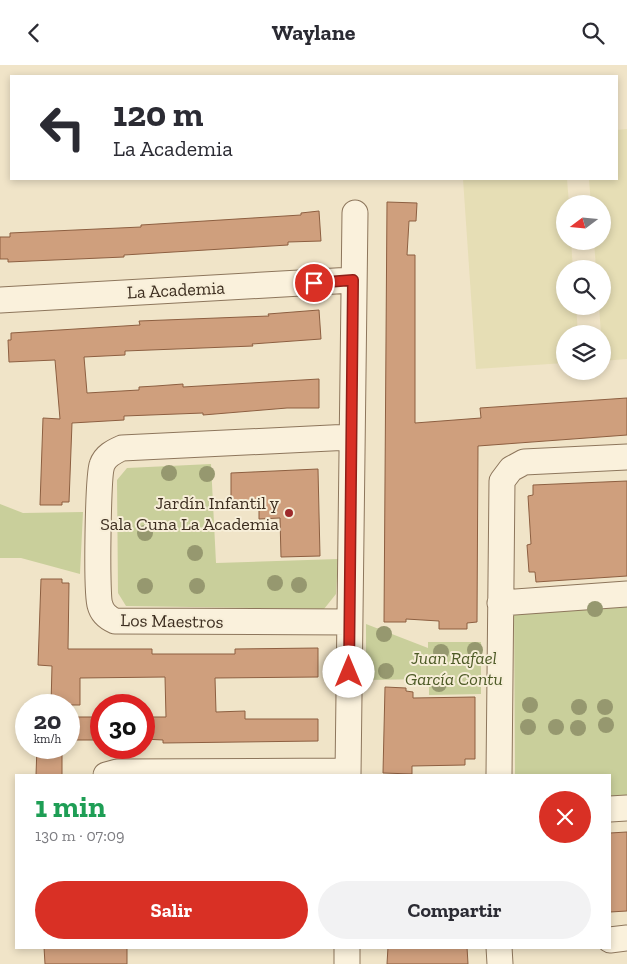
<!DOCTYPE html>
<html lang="es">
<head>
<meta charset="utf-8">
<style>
  body { margin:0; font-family:"Zilla Slab",serif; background:#f2f2f3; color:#2b2b33; height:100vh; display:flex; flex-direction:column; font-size:19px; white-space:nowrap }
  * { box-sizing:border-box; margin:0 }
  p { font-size:16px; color:#7c7c81 }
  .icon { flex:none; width:28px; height:28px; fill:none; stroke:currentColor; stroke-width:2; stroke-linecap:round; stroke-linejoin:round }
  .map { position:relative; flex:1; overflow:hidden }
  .side { position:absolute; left:15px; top:709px; width:596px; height:175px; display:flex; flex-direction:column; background:#fff; border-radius:0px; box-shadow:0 2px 8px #0003 }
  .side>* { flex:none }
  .top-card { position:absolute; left:10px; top:10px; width:608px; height:105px; border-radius:0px; box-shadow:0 2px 8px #0003; background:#fff; color:#2b2b33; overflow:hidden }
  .needle { width:32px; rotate:254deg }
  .buttons { position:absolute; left:556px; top:130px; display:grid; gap:10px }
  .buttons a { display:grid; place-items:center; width:55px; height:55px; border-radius:50%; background:#fff; box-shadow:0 2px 8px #0003; font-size:25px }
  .speed { position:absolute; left:15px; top:629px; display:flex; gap:10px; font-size:25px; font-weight:700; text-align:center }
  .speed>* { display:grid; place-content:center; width:65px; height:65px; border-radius:50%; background:#fff; box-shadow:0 2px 8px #0003; line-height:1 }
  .speed small { font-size:12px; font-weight:400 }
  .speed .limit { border:8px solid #d22; background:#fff; color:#111 }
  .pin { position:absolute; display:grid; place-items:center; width:42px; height:42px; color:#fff; margin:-21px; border:2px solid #fff; border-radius:50%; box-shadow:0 1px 5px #0007 }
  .me { position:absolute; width:55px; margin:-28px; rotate:0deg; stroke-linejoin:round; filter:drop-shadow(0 0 4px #0008) }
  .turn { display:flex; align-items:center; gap:18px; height:105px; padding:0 20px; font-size:22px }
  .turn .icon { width:65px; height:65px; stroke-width:2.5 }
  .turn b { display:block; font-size:35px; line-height:42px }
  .round { display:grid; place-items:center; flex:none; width:52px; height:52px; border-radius:26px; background:#f2f2f3 }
  .headline { display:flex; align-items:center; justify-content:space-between; height:85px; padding:0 20px }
  h1 { font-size:30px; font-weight:700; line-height:38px; color:#1e9e55 }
  .primary-button { display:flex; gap:10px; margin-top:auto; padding:10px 20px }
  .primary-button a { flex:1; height:58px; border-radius:30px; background:#d93025; color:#fff; font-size:20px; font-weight:700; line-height:58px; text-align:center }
  .primary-button a+a { background:#f2f2f3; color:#2b2b33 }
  header { display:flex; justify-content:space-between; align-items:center; height:65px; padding:0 20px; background:#fff; font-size:22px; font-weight:700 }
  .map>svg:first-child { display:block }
  .farmland { fill:#e6deb5 }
  .green { fill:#c9cf9b }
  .building { fill:#cf9f7d; stroke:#8d5f41 }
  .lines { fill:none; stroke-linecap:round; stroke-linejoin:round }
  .minor-casing { stroke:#8d765c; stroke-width:27 }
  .minor { stroke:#faf1dc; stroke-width:25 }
  .tree { fill:#96986f }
  .route-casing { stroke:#8d1f18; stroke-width:12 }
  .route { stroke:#d93025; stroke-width:9 }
  .poi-dot { fill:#9e2a2b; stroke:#f7eed8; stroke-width:2 }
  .labels { text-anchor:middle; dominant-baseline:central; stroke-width:4; stroke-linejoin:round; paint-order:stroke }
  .street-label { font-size:18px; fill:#3d2e20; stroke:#f7eed8 }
  .poi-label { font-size:18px; fill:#3d2e20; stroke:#f7eed8; text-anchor:end }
  .park-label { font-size:18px; font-style:italic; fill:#4d5a26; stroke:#f7eed8 }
</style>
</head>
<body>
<header><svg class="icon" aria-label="back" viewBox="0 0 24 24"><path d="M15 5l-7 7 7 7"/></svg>Waylane<svg class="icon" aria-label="search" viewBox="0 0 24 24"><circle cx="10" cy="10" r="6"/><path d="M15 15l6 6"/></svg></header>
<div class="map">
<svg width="627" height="899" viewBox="0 0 627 899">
  <rect width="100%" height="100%" fill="#f0e4c8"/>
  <!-- farmland -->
  <path class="farmland" d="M627,64V294L603,296L599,241H602V204H596L594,176H602V139H591L589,114H616V65Z
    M463,114H567L569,139H565V176H571L573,204H565V241H576L578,269H565V298L476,304Z"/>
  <!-- green -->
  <path class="green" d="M211,399L216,498L338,494L336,529L324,544L126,541L118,528L117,415L127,403Z
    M0,439L23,448L83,447L80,509L21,493H0Z
    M627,536V733L610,734V710H515L514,544Z
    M366,559L428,583V577H481V629L429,630V614L366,615Z"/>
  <!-- building -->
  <path class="building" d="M387,137L417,138L416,156H409L407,190H415V358L481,353L480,343L627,333V370L478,381L477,557L467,558V564H439V556L406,554V557H384Z
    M319,146L321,176L288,177V180L124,190V192L8,197V194H0V172H10V168L141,162V160L301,150V148Z
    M319,245L321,274L252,279L253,281L125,286V290L84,292L87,328L139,325V322L156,321L183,319V322L319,314V343H287L203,350V348L124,351V355L72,358L69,437H62V440H40L43,353L60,354L55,295L9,297L8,275H11V268L140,260L139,256L269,251L268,249Z
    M318,404L320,491L281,492L280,453L259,454V442L231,443V408Z
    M627,416V511L536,517L535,507H529L527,480L531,479L528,431L533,430V420Z
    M41,514H62V518H69L68,584H152V589H235V584L318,583V612L215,613L216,647L245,646V654H318V676L163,678V675L144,674V652H166L165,612L80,613V640H51L52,601L38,600Z
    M385,622L406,623V626L413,627V633L475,632V694H465V700L412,701V709L383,708Z
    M69,652H101V675H69Z
    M37,682H62V710H36Z
    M627,767V846L610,847V768Z
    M44,882H127V899H45Z
    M388,882H467L468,899H387Z"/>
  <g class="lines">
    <!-- minor casing -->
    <g class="minor-casing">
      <path id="minor" d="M0,235L353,215
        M500,538L627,529
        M349,557L115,556C108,553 102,548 100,540C96,529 98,411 102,400C105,391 113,387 122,383L351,372
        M106,710L117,707L348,706
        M348,710L355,148
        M499,710L502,416L511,404L524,397L627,392
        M610,744L627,743
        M610,875L627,873
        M499,882L500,899
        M347,899V882"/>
    </g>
    <!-- minor -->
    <use href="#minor" class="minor"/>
  </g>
  <!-- trees -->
  <g class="tree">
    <circle cx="169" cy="408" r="8"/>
    <circle cx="207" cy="409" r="8"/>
    <circle cx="145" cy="468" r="8"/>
    <circle cx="195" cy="488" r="8"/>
    <circle cx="275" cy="518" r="8"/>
    <circle cx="299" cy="520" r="8"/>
    <circle cx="145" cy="521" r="8"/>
    <circle cx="197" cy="521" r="8"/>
    <circle cx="595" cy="544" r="8"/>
    <circle cx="384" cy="569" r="8"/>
    <circle cx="475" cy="585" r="8"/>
    <circle cx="441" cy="587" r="8"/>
    <circle cx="386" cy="606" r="8"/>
    <circle cx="439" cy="619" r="8"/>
    <circle cx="530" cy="640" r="8"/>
    <circle cx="579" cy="642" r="8"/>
    <circle cx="605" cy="642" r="8"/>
    <circle cx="606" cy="660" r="8"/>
    <circle cx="528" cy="662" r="8"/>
    <circle cx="556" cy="662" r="8"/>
    <circle cx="578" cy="663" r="8"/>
  </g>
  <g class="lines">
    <!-- route casing -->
    <g class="route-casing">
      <path id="route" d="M314,218L353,215L349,607"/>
    </g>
    <!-- route -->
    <use href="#route" class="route"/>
  </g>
  <!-- markers -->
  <circle class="poi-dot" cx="289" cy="448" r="5"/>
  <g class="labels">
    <!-- street labels -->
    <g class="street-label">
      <text transform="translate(176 225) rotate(-3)">La Academia</text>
      <text transform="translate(172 556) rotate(1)">Los Maestros</text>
    </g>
    <!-- poi labels -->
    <g class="poi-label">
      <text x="279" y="438">Jardín Infantil y<tspan x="279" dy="21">Sala Cuna La Academia</tspan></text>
    </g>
    <!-- park labels -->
    <g class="park-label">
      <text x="454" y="593">Juan Rafael<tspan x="454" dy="21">García Contu</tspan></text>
    </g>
  </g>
</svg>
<div class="buttons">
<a><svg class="needle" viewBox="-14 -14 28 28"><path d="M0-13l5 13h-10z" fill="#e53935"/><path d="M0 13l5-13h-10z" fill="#7c7c81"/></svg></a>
<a><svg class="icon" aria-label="search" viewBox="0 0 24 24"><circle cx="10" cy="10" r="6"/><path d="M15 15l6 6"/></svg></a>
<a><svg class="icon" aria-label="layers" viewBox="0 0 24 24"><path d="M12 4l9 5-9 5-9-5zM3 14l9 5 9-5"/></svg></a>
</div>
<div class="speed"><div>20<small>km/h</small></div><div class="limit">30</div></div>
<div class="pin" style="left:314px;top:218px;background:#d93025"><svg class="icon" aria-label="arrive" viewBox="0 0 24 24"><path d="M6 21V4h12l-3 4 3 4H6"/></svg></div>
<svg class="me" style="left:349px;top:607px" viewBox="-20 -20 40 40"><circle r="19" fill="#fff"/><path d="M0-13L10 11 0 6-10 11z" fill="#d93025"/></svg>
<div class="top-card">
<div class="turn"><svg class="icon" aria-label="left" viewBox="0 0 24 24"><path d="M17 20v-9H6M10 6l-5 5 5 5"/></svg><div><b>120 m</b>La Academia</div></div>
</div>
<section class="side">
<div class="headline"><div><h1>1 min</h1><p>130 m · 07:09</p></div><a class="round" style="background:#d93025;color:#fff"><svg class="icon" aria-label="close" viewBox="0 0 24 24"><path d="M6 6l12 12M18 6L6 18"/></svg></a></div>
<div class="primary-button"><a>Salir</a><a>Compartir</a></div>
</section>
</div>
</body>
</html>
